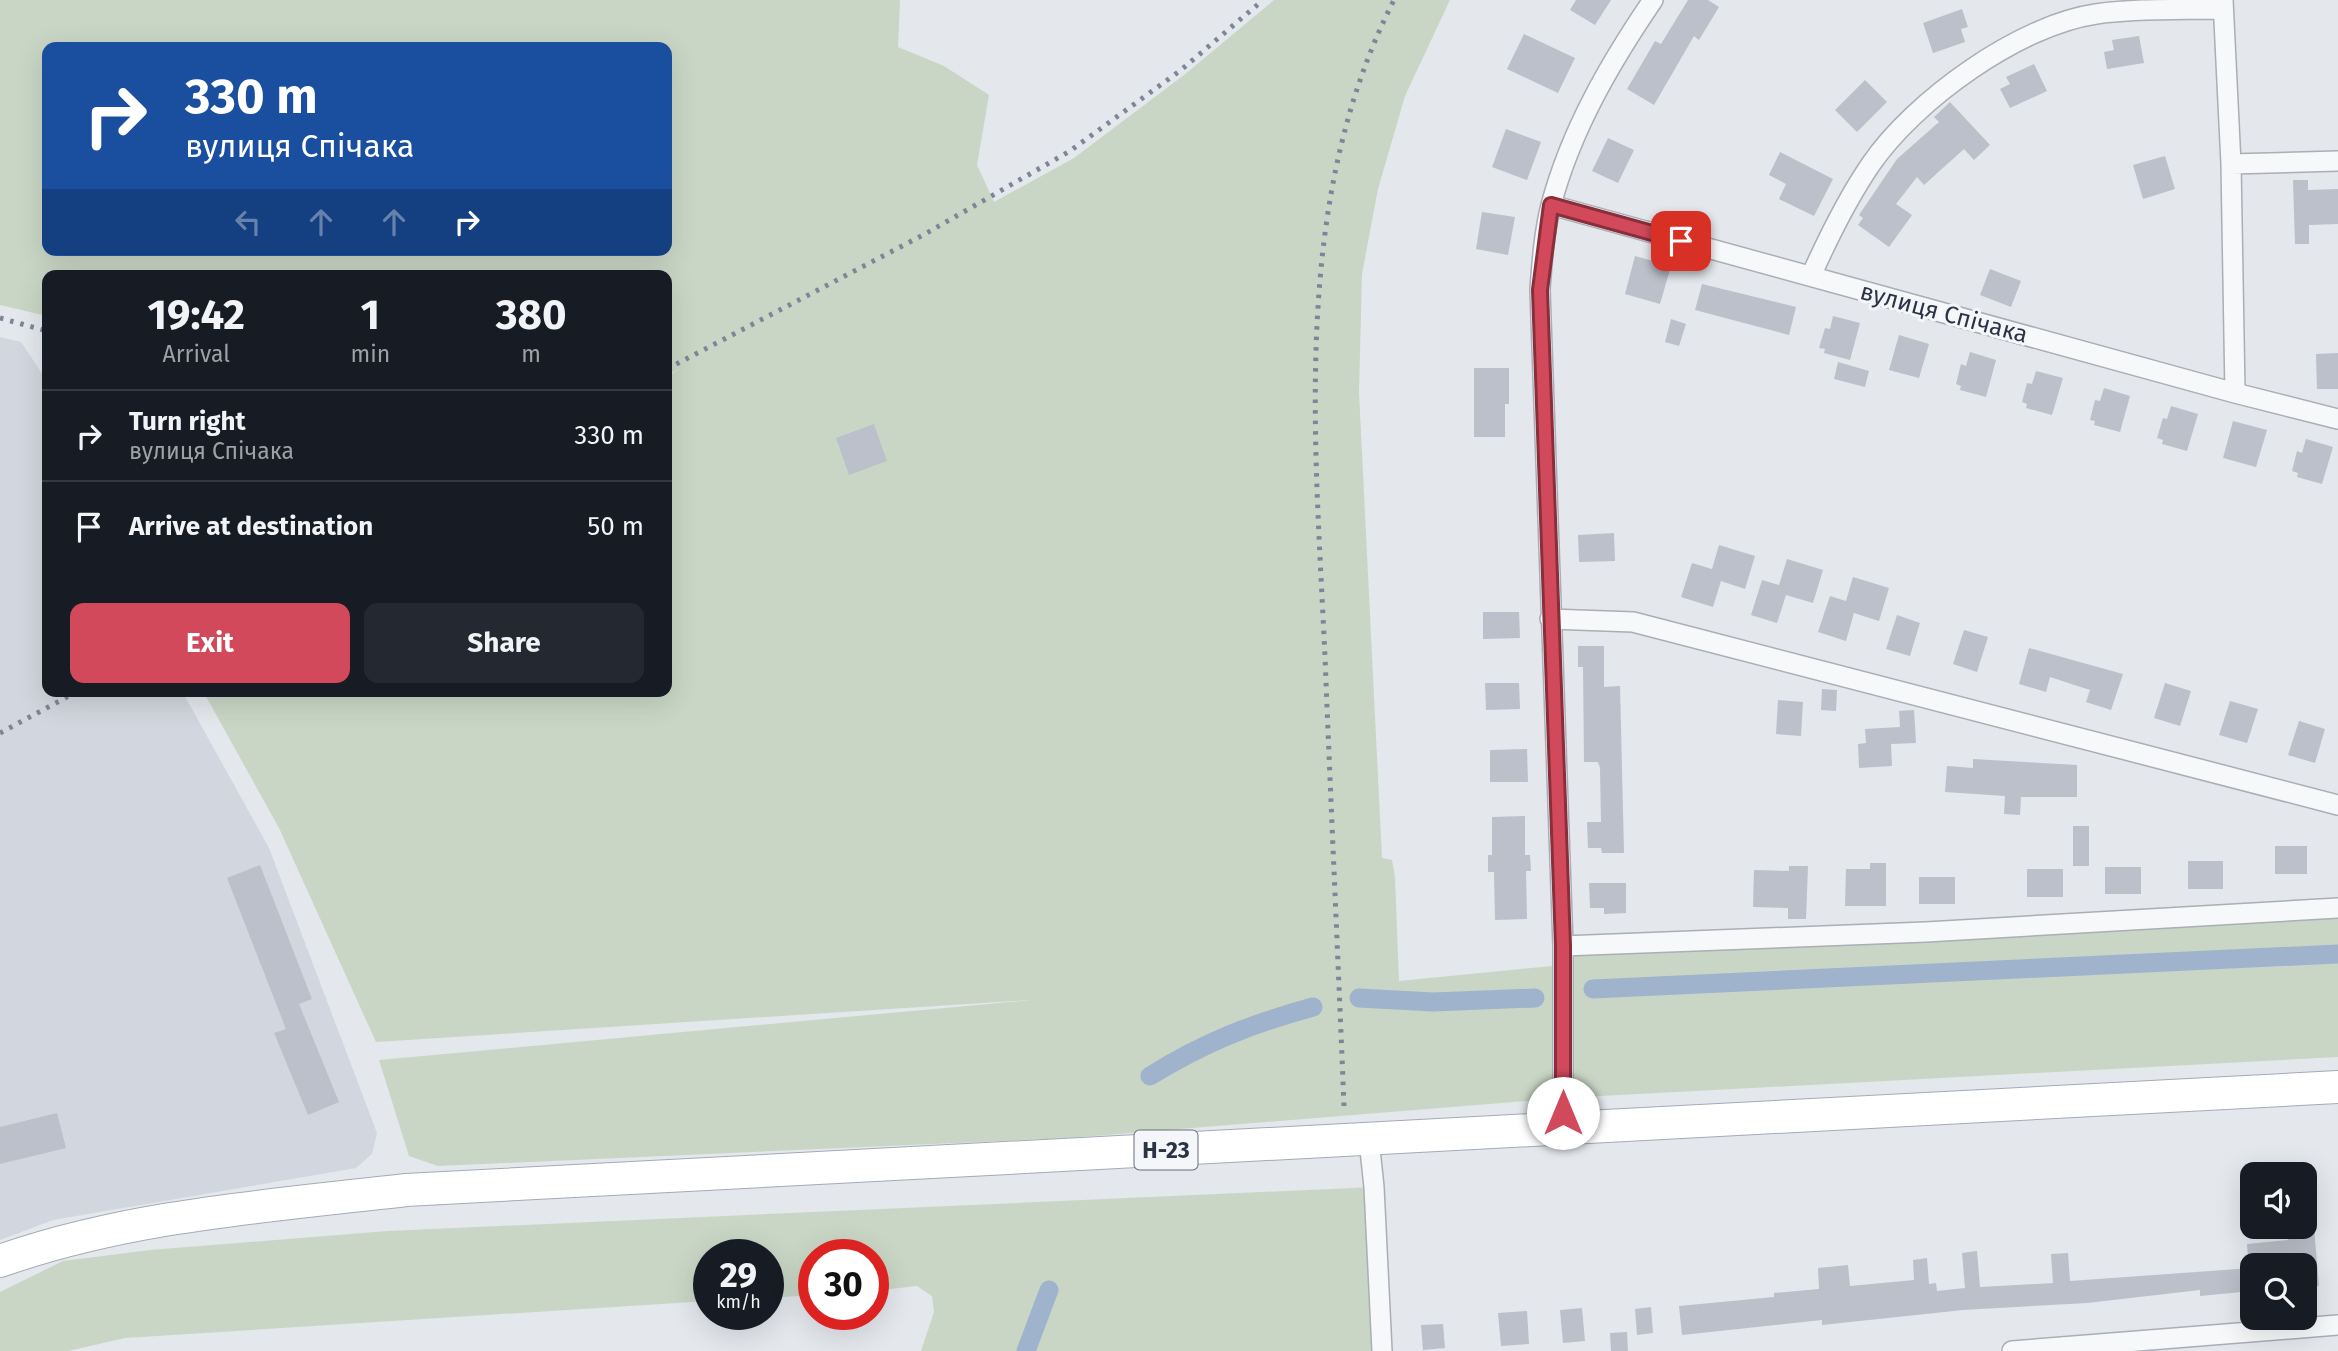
<!DOCTYPE html>
<html lang="en">
<head>
<meta charset="utf-8">
<style>
  body { margin:0; font-family:"Fira Sans",sans-serif; background:#242831; color:#f1f3f6; height:100vh; display:flex; flex-direction:column; font-size:26px; white-space:nowrap }
  * { box-sizing:border-box; margin:0 }
  p { font-size:23px; color:#9ea1a6 }
  .icon { flex:none; width:38px; height:38px; fill:none; stroke:currentColor; stroke-width:2; stroke-linecap:round; stroke-linejoin:round }
  .map { position:relative; flex:1; overflow:hidden }
  .drawer { position:absolute; left:42px; top:270px; width:630px; height:427px; display:flex; flex-direction:column; background:#171b24; border-radius:14px; box-shadow:0 7px 28px #0002 }
  .drawer>* { flex:none }
  .hud { position:absolute; left:42px; top:42px; width:630px; height:214px; border-radius:14px; box-shadow:0 7px 28px #0002; background:#1a4fa0; color:#fff; overflow:hidden }
  .buttons { position:absolute; left:2240px; top:1162px; display:grid; gap:14px }
  .buttons a { display:grid; place-items:center; width:77px; height:77px; border-radius:14px; background:#171b24; box-shadow:0 7px 28px #0002; font-size:35px }
  .speed { position:absolute; left:693px; top:1239px; display:flex; gap:14px; font-size:35px; font-weight:700; text-align:center }
  .speed>* { display:grid; place-content:center; width:91px; height:91px; border-radius:50%; background:#171b24; box-shadow:0 7px 28px #0002; line-height:1 }
  .speed small { font-size:18px; font-weight:400 }
  .speed .limit { border:10px solid #d22; background:#fff; color:#111 }
  .pin { position:absolute; display:grid; place-items:center; width:60px; height:60px; color:#fff; margin:-30px; border-radius:14px; box-shadow:0 4px 10px #0006 }
  .me { position:absolute; width:77px; margin:-38px; rotate:0deg; stroke-linejoin:round; filter:drop-shadow(0 0 5px #0008) }
  .turn { display:flex; align-items:center; gap:24px; height:147px; padding:0 28px; font-size:32px }
  .turn .icon { width:91px; height:91px; stroke-width:2.5 }
  .turn b { display:block; font-size:49px; line-height:60px }
  .lanes { display:flex; align-items:center; height:66px; padding:0 28px; background:#0003; justify-content:center; gap:35px; direction:ltr }
  .lanes .off { opacity:.35 }
  .eta { display:flex; justify-content:space-evenly; align-items:center; height:119px; text-align:center }
  .eta b { font-size:42px; font-weight:700; line-height:49px }
  .cta { display:flex; gap:14px; margin-top:auto; padding:14px 28px }
  .cta a { flex:1; height:80px; border-radius:14px; background:#d1495b; color:#fff; font-size:28px; font-weight:700; line-height:80px; text-align:center }
  .cta a+a { background:#242831; color:#f1f3f6 }
  ul { padding:0; list-style:none }
  li { display:flex; align-items:center; gap:21px; height:91px; padding:0 28px; border-top:2px solid #363941 }
  li div { flex:1 }
  li b { display:block; font-size:26px }
  li em { font-style:normal }
  .map>svg:first-child { display:block }
  .built { fill:#d2d6de }
  .green { fill:#c9d6c5; fill-rule:evenodd }
  .lines { fill:none; stroke-linecap:round; stroke-linejoin:round }
  .canal { stroke:#9fb4cc; stroke-width:19 }
  .building { fill:#bbc0ca }
  .minor-casing { stroke:#a9aeb7; stroke-width:22 }
  .primary-casing { stroke:#a3abb8; stroke-width:34 }
  .minor { stroke:#f7f8fa; stroke-width:19 }
  .primary { stroke:#fff; stroke-width:32 }
  .rail { stroke:#7d8696; stroke-width:5; stroke-dasharray:3.5 7; stroke-linecap:butt }
  .route-casing { stroke:#882f3b; stroke-width:18 }
  .route { stroke:#d1495b; stroke-width:12 }
  .labels { text-anchor:middle; dominant-baseline:central; stroke-width:6; stroke-linejoin:round; paint-order:stroke }
  .shield { fill:#f4f6f9; stroke:#676e7b; stroke-width:2 }
  .shield-label { font-size:23px; font-weight:bold; fill:#2b3445 }
  .street-label { font-size:24px; fill:#2b3445; stroke:#f4f6f9 }
</style>
</head>
<body>
<div class="map">
<svg width="2338" height="1351" viewBox="0 0 2338 1351">
  <rect width="100%" height="100%" fill="#e4e7ec"/>
  <!-- built -->
  <path class="built" d="M0,337L21,342L47,381V691H182L269,848L377,1133L372,1154L356,1168L53,1220L0,1240Z"/>
  <!-- green -->
  <path class="green" d="M0,0H900L898,47L944,66L989,95L977,165L994,202L1074,158L1184,75L1274,0H1450L1405,96L1378,189L1362,274L1359,392L1382,858L1392,860L1395,877L1399,981L1562,965L1563,946L2338,907V1057L1563,1098L1069,1138L438,1166L409,1156L379,1060L1031,1000L376,1042L279,828L203,691H667V377L680,369L667,375V275H47V316L0,305ZM47,47H667V250H47Z
    M1374,1187L1382,1351H921L934,1312L932,1296L917,1286L873,1291V1255H814V1295L768,1298V1255H709V1301L125,1338L68,1351H0V1292L63,1261L150,1250L388,1231Z"/>
  <g class="lines">
    <!-- canal -->
    <path class="canal" d="M1593,989L2338,954
      M1359,998L1433,1002L1535,998
      M1150,1076C1205,1042 1251,1024 1313,1007
      M1026,1351L1049,1290"/>
  </g>
  <!-- building -->
  <path class="building" d="M1576,0H1611L1595,25L1570,10Z
    M1688,0H1708L1719,7L1699,40L1694,36L1654,105L1627,89L1655,41L1661,44Z
    M1962,9L1968,27L1961,29L1965,42L1933,53L1923,23Z
    M1524,34L1575,58L1558,93L1507,69Z
    M2139,36L2144,63L2107,69L2104,52L2114,50L2112,40Z
    M2034,64L2047,91L2010,108L2000,89L2010,84L2006,77Z
    M1865,80L1887,102L1857,132L1835,110Z
    M1950,102L1990,145L1974,160L1964,149L1924,185L1917,177L1896,204L1912,215L1889,247L1858,225L1863,218L1859,215L1897,159L1939,122L1934,117Z
    M1506,129L1541,142L1527,180L1492,167Z
    M1608,138L1634,150L1618,183L1592,171Z
    M1780,152L1833,179L1814,216L1779,199L1786,184L1769,175Z
    M2165,156L2175,189L2143,199L2133,165Z
    M2293,180H2308V190L2338,189V224L2309,225V244H2295Z
    M1482,212L1515,217L1508,255L1476,249Z
    M1635,256L1671,266L1660,304L1625,294Z
    M1990,269L2021,281L2011,307L1980,295Z
    M1702,284L1796,307L1789,335L1695,310Z
    M1833,316L1860,323L1850,360L1824,353L1825,349L1819,348L1825,328L1830,329Z
    M1671,319L1686,324L1679,346L1665,342Z
    M1899,335L1929,344L1919,378L1889,370Z
    M1970,352L1996,360L1986,397L1960,390L1961,386L1956,384L1961,364L1966,366Z
    M2338,353V389H2317L2316,354Z
    M1838,362L1869,371L1865,387L1834,379Z
    M1474,368H1509V404H1505V437H1474Z
    M2036,371L2063,378L2052,415L2026,408L2027,404L2022,402L2027,383L2032,384Z
    M2104,388L2130,396L2120,432L2094,425L2095,421L2090,420L2095,400L2100,401Z
    M2171,406L2198,414L2187,451L2162,444L2163,440L2157,438L2163,418L2167,419Z
    M2233,421L2267,430L2256,467L2223,458Z
    M874,424L887,461L849,475L836,438Z
    M2306,439L2333,447L2322,484L2297,477L2298,473L2292,471L2297,451L2302,453Z
    M1614,533L1615,561L1579,562L1578,535Z
    M1719,545L1755,556L1745,589L1721,581L1713,607L1681,597L1692,563L1712,569Z
    M1787,559L1823,570L1813,603L1786,595L1777,623L1751,615L1762,580L1779,585Z
    M1853,577L1889,588L1879,621L1854,613L1846,641L1818,632L1830,596L1846,601Z
    M1483,612H1519L1520,638L1483,639Z
    M1897,615L1920,623L1910,656L1886,649Z
    M1964,630L1988,637L1977,672L1953,664Z
    M1578,646H1604V687L1620,686L1624,853H1602L1601,848H1588L1587,822H1601L1600,768L1598,762H1584L1583,667H1578Z
    M2029,648L2123,674L2111,710L2086,702L2090,690L2050,677L2046,692L2019,684Z
    M1485,683H1519L1520,709L1486,710Z
    M2165,683L2191,691L2180,726L2154,718Z
    M1822,689L1837,690L1836,711L1821,710Z
    M1778,700L1803,702L1801,736L1776,734Z
    M2230,701L2258,709L2247,743L2219,735Z
    M1914,710L1916,743L1891,744L1892,766L1859,768L1858,744L1866,743L1865,729L1900,727L1899,711Z
    M2299,721L2325,729L2315,763L2288,755Z
    M1527,749L1528,782H1490V750Z
    M1973,759L2077,765V797H2021L2020,815L2004,814L2005,796L1945,792L1947,766L1973,768Z
    M1525,816V855H1530L1531,871H1526L1527,919L1495,920L1494,872H1488V855H1492V817Z
    M2073,826H2089V866H2073Z
    M2275,846H2307V874H2275Z
    M2188,861H2223V889H2188Z
    M1870,863H1886V906H1845L1846,869H1870Z
    M260,865L312,999L299,1004L339,1102L308,1115L274,1033L286,1029L227,878Z
    M1789,866H1808L1806,919H1788V908L1753,907L1754,870L1789,871Z
    M2105,867H2141V894H2105Z
    M2027,869H2063V897H2027Z
    M1919,877H1955V904H1919Z
    M1589,883H1626V913L1604,914V908H1590Z
    M57,1113L66,1148L0,1164V1127Z
    M2314,1227L2319,1286L2305,1287V1265H2295L2294,1254L2248,1258L2247,1244L2288,1240L2287,1229Z
    M1977,1251L1980,1287L2053,1283L2051,1254L2068,1253L2070,1281L2252,1268V1291L2200,1296V1290L2087,1303L1963,1310L1822,1325V1320L1682,1335L1679,1306L1774,1297V1293L1819,1289L1818,1268L1848,1265L1850,1286L1914,1280L1913,1260L1927,1258L1929,1284L1936,1283L1937,1291L1965,1288L1962,1253Z
    M1651,1307L1653,1333L1637,1335L1635,1309Z
    M1582,1308L1585,1341L1563,1343L1560,1310Z
    M1527,1311L1529,1344L1501,1346L1498,1313Z
    M1443,1324L1445,1348L1423,1350L1421,1325Z
    M1627,1332L1628,1351H1611L1610,1333Z"/>
  <g class="lines">
    <!-- minor casing -->
    <g class="minor-casing">
      <path id="minor" d="M2223,0L2231,164L2235,393
        M2231,164L2338,161
        M1551,205L2235,393L2338,419
        M1811,276C1828,238 1847,199 1871,164C1914,101 2019,25 2096,14C2138,8 2181,10 2223,9
        M1550,619L1633,622L2338,805
        M1563,946L1926,932L2338,908
        M1563,1128V946L1540,290C1542,261 1544,233 1551,205C1571,130 1610,63 1653,0
        M1369,1140L1374,1187L1382,1351
        M2012,1351L2338,1325"/>
    </g>
    <!-- primary casing -->
    <g class="primary-casing">
      <path id="primary" d="M0,1261C131,1215 269,1206 406,1190L2338,1087"/>
    </g>
    <!-- minor -->
    <use href="#minor" class="minor"/>
    <!-- primary -->
    <use href="#primary" class="primary"/>
    <!-- rail -->
    <path class="rail" d="M0,318L47,331
      M667,369L925,234L1070,151L1181,70L1263,0
      M0,733L78,691
      M1344,1106C1338,957 1331,807 1325,657C1315,439 1291,202 1394,0"/>
  </g>
  <g class="lines">
    <!-- route casing -->
    <g class="route-casing">
      <path id="route" d="M1563,1113V946L1540,290L1551,205L1681,241"/>
    </g>
    <!-- route -->
    <use href="#route" class="route"/>
  </g>
  <g class="labels">
    <!-- shield labels -->
    <rect class="shield" x="1134.5" y="1130.5" width="63" height="39" rx="5"/>
    <g class="shield-label">
      <text x="1166" y="1150">Н-23</text>
    </g>
    <!-- street labels -->
    <g class="street-label">
      <text transform="translate(1944 313) rotate(15)">вулиця Спічака</text>
    </g>
  </g>
</svg>
<div class="buttons">
<a><svg class="icon" aria-label="sound" viewBox="0 0 24 24"><path d="M4 9h4l5-4v14l-5-4H4zM17 9q2 3 0 6"/></svg></a>
<a><svg class="icon" aria-label="search" viewBox="0 0 24 24"><circle cx="10" cy="10" r="6"/><path d="M15 15l6 6"/></svg></a>
</div>
<div class="speed"><div>29<small>km/h</small></div><div class="limit">30</div></div>
<div class="pin" style="left:1681px;top:241px;background:#d93025"><svg class="icon" aria-label="arrive" viewBox="0 0 24 24"><path d="M6 21V4h12l-3 4 3 4H6"/></svg></div>
<svg class="me" style="left:1563px;top:1113px" viewBox="-20 -20 40 40"><circle r="19" fill="#fff"/><path d="M0-13L10 11 0 6-10 11z" fill="#d1495b"/></svg>
<div class="hud">
<div class="turn"><svg class="icon" aria-label="right" viewBox="0 0 24 24"><path d="M7 20v-9h11M14 6l5 5-5 5"/></svg><div><b>330 m</b>вулиця Спічака</div></div>
<div class="lanes"><svg class="icon off" aria-label="left" viewBox="0 0 24 24"><path d="M17 20v-9H6M10 6l-5 5 5 5"/></svg><svg class="icon off" aria-label="ahead" viewBox="0 0 24 24"><path d="M12 20V5M6 11l6-6 6 6"/></svg><svg class="icon off" aria-label="ahead" viewBox="0 0 24 24"><path d="M12 20V5M6 11l6-6 6 6"/></svg><svg class="icon" aria-label="right" viewBox="0 0 24 24"><path d="M7 20v-9h11M14 6l5 5-5 5"/></svg></div>
</div>
<section class="drawer">
<div class="eta">
<div><b>19:42</b><p>Arrival</p></div>
<div><b>1</b><p>min</p></div>
<div><b>380</b><p>m</p></div>
</div>
<ul>
<li><svg class="icon" aria-label="right" viewBox="0 0 24 24"><path d="M7 20v-9h11M14 6l5 5-5 5"/></svg><div><b>Turn right</b><p>вулиця Спічака</p></div><em>330 m</em></li>
<li><svg class="icon" aria-label="arrive" viewBox="0 0 24 24"><path d="M6 21V4h12l-3 4 3 4H6"/></svg><div><b>Arrive at destination</b></div><em>50 m</em></li>
</ul>
<div class="cta"><a>Exit</a><a>Share</a></div>
</section>
</div>
</body>
</html>
